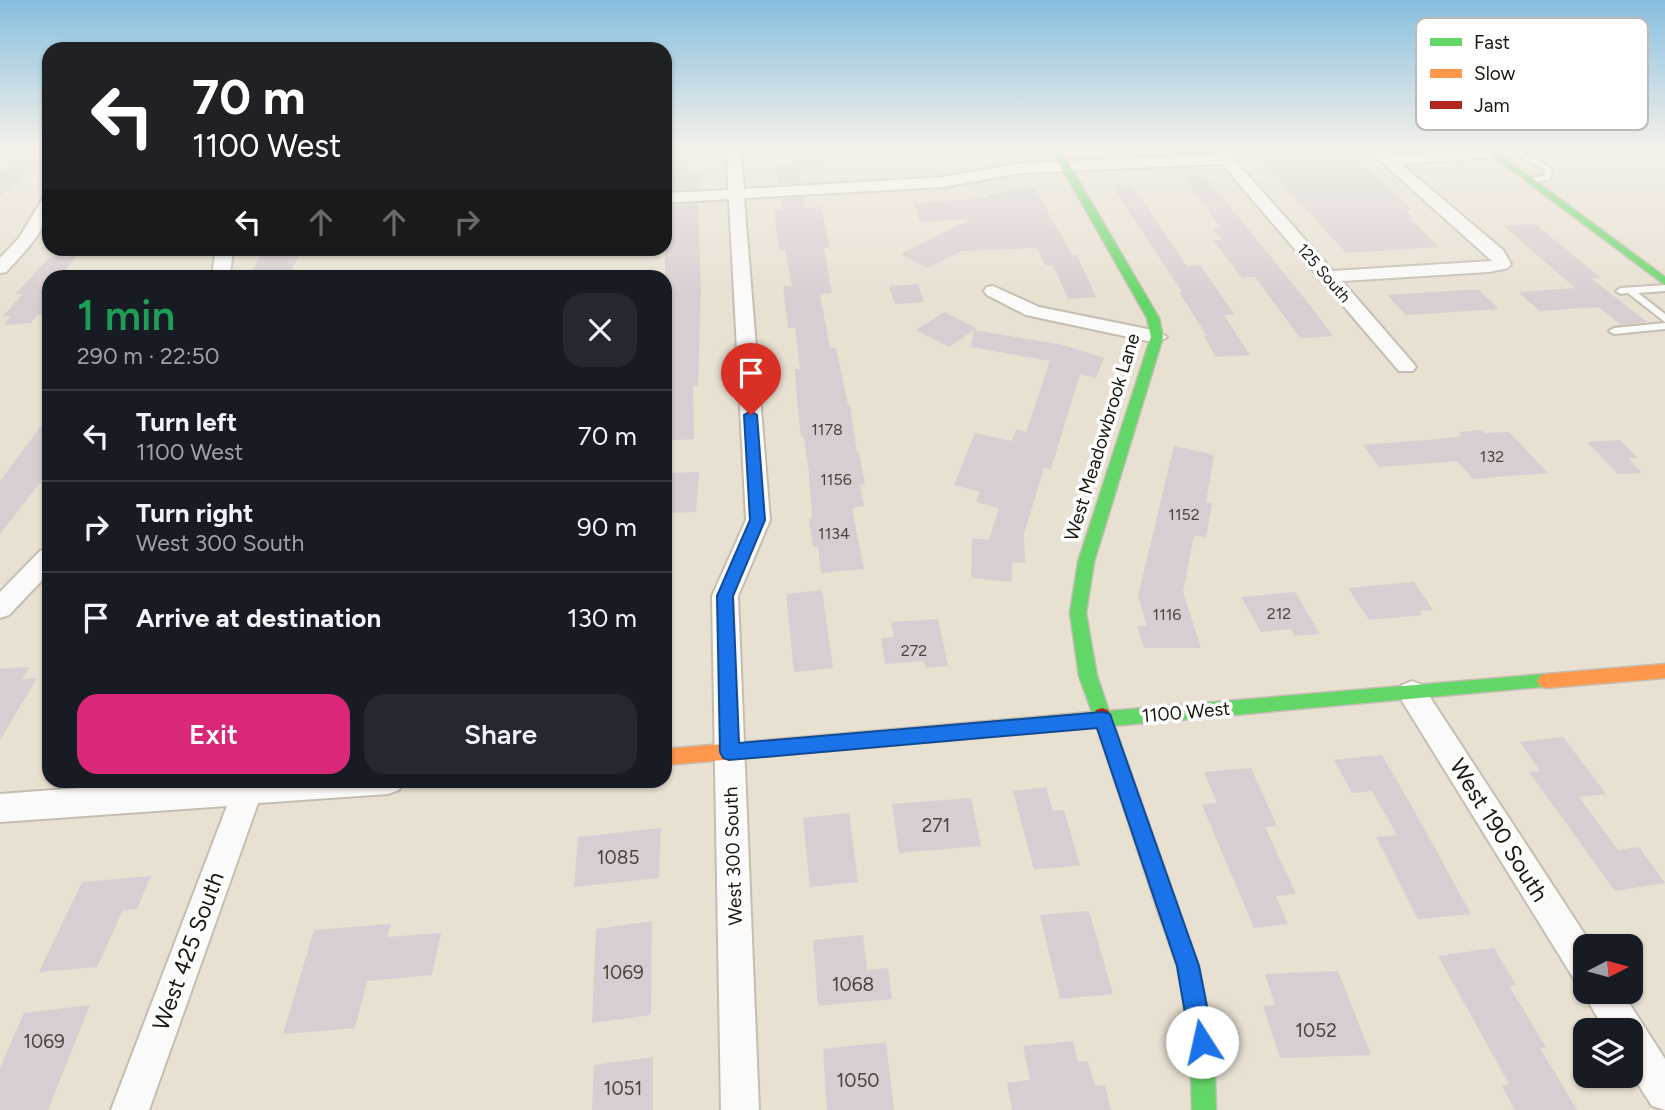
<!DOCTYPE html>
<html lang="en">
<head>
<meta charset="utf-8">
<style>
  body { margin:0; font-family:Figtree,sans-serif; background:#242831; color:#f1f3f6; height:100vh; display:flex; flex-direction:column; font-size:26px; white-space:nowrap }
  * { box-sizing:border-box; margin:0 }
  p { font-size:23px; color:#9ea1a6 }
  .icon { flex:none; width:38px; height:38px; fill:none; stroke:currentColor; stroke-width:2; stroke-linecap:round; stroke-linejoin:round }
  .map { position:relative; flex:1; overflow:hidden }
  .side { position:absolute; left:42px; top:270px; width:630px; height:518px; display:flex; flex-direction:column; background:#171b24; border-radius:21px; box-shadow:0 2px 5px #0004 }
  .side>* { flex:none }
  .banner { position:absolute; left:42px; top:42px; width:630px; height:214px; border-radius:21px; box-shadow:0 2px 5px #0004; background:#202124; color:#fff; overflow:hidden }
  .needle { width:46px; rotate:84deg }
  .tools { position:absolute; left:1573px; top:934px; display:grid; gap:14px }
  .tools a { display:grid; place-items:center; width:70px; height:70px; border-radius:14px; background:#171b24; box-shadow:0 2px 5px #0004; font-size:35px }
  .pin { position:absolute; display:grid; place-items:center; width:60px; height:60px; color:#fff; margin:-72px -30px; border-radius:50% 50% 50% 0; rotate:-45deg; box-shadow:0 0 7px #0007 }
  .pin .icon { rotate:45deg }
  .me { position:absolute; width:77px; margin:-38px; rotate:350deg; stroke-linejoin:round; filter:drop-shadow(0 0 5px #0008) }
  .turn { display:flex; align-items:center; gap:24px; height:147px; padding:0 35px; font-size:32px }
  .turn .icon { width:91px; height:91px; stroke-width:2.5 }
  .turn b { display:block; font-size:49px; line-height:60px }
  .lanes { display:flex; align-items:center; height:66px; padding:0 35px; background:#0003; justify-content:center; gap:35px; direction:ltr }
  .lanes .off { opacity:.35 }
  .round { display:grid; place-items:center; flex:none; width:74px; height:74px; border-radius:21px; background:#242831 }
  .head { display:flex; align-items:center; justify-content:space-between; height:119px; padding:0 35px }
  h1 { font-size:42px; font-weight:600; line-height:52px; color:#1e9e55 }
  .cta { display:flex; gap:14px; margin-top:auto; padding:14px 35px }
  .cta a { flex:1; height:80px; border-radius:21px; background:#db2777; color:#fff; font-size:28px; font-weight:600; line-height:80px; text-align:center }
  .cta a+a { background:#242831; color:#f1f3f6 }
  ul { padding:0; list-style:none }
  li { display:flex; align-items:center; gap:21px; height:91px; padding:0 35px; border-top:2px solid #363941 }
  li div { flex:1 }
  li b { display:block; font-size:26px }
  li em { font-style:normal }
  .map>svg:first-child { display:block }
  .building { fill:#d8cdd0 }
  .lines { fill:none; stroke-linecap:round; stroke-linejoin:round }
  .lane-casing { stroke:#c4beb2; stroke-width:4 }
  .street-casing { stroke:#c4beb2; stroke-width:4 }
  .fast-casing { stroke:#c4beb2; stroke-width:3 }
  .slow-casing { stroke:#c4beb2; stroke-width:3 }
  .jam-casing { stroke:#c4beb2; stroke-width:3 }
  .lane { fill:#fcfaf8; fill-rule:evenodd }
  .street { fill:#fcfaf8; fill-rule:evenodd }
  .fast { fill:#63d668; fill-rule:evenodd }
  .slow { fill:#ff974d; fill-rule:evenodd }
  .jam { fill:#b3261e; fill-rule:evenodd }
  .route { fill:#1a73e8; stroke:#114b97; stroke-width:2 }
  .labels { text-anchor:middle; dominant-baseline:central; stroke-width:7; stroke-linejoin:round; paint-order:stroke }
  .far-street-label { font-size:16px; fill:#1d180e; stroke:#fff }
  .number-label { font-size:16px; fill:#4c453e }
  .street-label { font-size:19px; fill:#1d180e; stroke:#fff }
  .near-number-label { font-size:19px; fill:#4c453e }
  .near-street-label { font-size:23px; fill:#1d180e; stroke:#fff }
  .key { fill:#fff; stroke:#bbbab7; stroke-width:2 }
  .key-label { font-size:19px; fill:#1d180e }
</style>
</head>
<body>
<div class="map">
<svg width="1665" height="1110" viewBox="0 0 1665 1110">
  <rect width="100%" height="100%" fill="#e8e0d1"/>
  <!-- building -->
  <path class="building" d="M789,147H819L825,169L799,171L801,183L779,184L776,166H793Z
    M1248,147H1277L1289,159L1348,156L1355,161H1359L1411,209L1405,210L1414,218H1410L1439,247L1346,253Z
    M42,159L0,196V171L11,161Z
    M686,161V168H691V173L699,172V189L665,190V162Z
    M1205,176L1305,299L1333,336L1300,338L1255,277L1242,278L1213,240H1222L1213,228H1221L1183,177Z
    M1111,185H1132L1187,266L1200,265L1234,314L1224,315L1250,355L1216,357L1204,336H1207L1179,292H1182Z
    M1034,187L1072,255H1077L1096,297L1068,299L1053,265H1045L1037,248L961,251L927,268L901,254L971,219L920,222L914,203L987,198V195Z
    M803,197L805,208L821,207L830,247L824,248L832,293L820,294L830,348H836L848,405H850L857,453H859L865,484L860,485L864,506L852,508L864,569L821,573L818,547H813L809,519L812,518L809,473L804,437H801L796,388L795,369H800L795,328H788L783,286H792L785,250H779L774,210H782L781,199Z
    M698,204L701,290L698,386H693L694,439L665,441V206Z
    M1535,224L1601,278L1592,279L1647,322L1621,325L1599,307L1540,311L1518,292L1575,288L1504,226Z
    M265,248H303L288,276H249Z
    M77,256L60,276H49V314L38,315L31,323L3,325L11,316L2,317L23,294H15L50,257Z
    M918,284L924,302L895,304L889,286Z
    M1478,289L1499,309L1406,315L1387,295Z
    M944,312L976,328L974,330L1063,345L1104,358L1096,378L1080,374L1051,469L1044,468L1024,534L1025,563L1012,562V582L971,578L972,538L989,540L999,508L976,502L980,492L954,485L975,433L1012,441L1016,429L1026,432L1050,361L971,347L974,330L949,347L916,330Z
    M49,415V482L40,483L0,534V481Z
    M1482,430L1485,433L1509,432L1548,473L1473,479L1457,461L1379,467L1363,445L1438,439L1462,436L1459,432Z
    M1620,440L1638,458H1628L1642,473L1618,474L1587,442Z
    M1174,446L1214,455L1206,502L1212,503L1206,538L1194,535L1183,592L1201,648H1144L1137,626H1147L1138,596Z
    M699,472L696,512L665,513V473Z
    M1414,582L1433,610L1419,611L1422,615L1369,620L1348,588Z
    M822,590L833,668L794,672L786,594Z
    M1295,592L1320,634L1294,636L1291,629L1261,632L1241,597Z
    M938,619L948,666L926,668L924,661L885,664L881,638L894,637L891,622Z
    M30,667L22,679L37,678L0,740V669Z
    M1563,737L1606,794L1579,797L1618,850L1639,847L1665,883L1615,891L1529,772L1540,771L1520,742Z
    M1382,755L1415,812L1471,914L1418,919L1376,837L1397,835L1372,791L1352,793L1334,760Z
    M1251,768L1277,826L1265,827L1296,894L1276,896L1288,924L1254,928L1202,805L1217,803L1204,772Z
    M1046,787L1053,811L1064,810L1080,865L1034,870L1013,791Z
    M971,798L981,846L899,853L892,804Z
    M849,813L858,882L810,887L803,818Z
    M661,828L659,878L574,887L578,837Z
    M151,876L137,909L123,910L97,967L39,972L82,882Z
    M1089,911L1113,994L1060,999L1040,915Z
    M652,921L651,1015L592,1023L596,929Z
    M391,924L387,937L441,933L432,975L367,981L355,1028L283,1034L314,930Z
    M863,935L867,970L888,968L892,999L818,1006L813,940Z
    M1494,948L1516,985L1509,986L1546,1047L1540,1048L1577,1110H1515L1502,1086L1509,1084L1438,956Z
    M1338,971L1371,1055L1280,1058L1263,1006L1275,1005L1265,974Z
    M90,1005L48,1110H0V1068L24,1013Z
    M1073,1041L1078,1062L1088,1061L1095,1086L1105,1085L1111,1110H1012L1007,1083L1030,1080L1023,1046Z
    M886,1042L894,1110H827L823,1049Z
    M653,1057V1110H592L594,1065Z"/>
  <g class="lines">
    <!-- lane casing -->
    <g class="lane-casing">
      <path id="lane" d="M1545,147H1565L1561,149L1524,153L1553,169L1550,179L1531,183H1528V179L1544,176L1545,170L1515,154L1495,156L1491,154L1495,152Z
        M1665,285V291L1638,293L1665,314V322L1628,293L1621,294L1616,291L1621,288Z
        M1665,323V329L1614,334L1609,331L1614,328Z"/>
    </g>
    <!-- street casing -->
    <g class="street-casing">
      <path id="street" d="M727,147L740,148L744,189L943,177L1022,163L1215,155L1209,147H1223L1333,271L1492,261L1365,147H1380L1391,155L1495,150L1502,154L1500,157L1401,164L1503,250L1511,264L1508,268L1489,272L1342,281L1413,363L1416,367L1413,371H1399L1222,164L1022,173L943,187L744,198L770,520L738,596L759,1110H721L712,596L746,520L729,199L665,203V193L728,190Z
        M49,196C49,230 28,248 6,272L0,273V258L19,238L43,198Z
        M216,248H233L230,276H212Z
        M993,286L1039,307L1157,331L1167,337L1157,343L1026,315L987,295L984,291L987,287Z
        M49,548V573L9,615L0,618V592L40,551Z
        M1412,681L1422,685L1593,947H1586V984L1574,979L1402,701L1398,693L1402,685Z
        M188,780H403L399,790L388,794L258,803L149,1110H111L227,806L0,822V794Z
        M1586,987V992H1622L1665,1059V1110L1652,1106L1631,1073V1031H1605L1583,992Z"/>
    </g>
    <!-- fast casing -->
    <g class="fast-casing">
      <path id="fast" d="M1050,147H1059L1159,318L1163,337L1094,562L1086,613L1097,676L1109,711L1546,674L1552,676L1555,681L1552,686L1001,736L994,734L992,728L994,722L1001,720L1092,712L1079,676L1070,613L1078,562L1151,337L1147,318Z
        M1481,147H1490L1665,277V285Z
        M1168,898L1176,901L1199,966L1214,1042L1216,1110H1192L1190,1042L1177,966L1157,909L1160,901Z"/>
    </g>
    <!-- slow casing -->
    <g class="slow-casing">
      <path id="slow" d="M1665,664V678L1546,688L1540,686L1537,681L1540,676L1546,674Z
        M1001,720L1008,722L1010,728L1008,734L1001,736L665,765V749Z"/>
    </g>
    <!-- jam casing -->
    <g class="jam-casing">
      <path id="jam" d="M1102,708L1108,710L1111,716L1179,909L1176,917L1168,920L1160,917L1157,909L1093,716L1096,710Z"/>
    </g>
    <!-- lane -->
    <use href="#lane" class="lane"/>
    <!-- street -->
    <use href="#street" class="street"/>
    <!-- fast -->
    <use href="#fast" class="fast"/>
    <!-- slow -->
    <use href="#slow" class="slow"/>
    <!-- jam -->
    <use href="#jam" class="jam"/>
  </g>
  <!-- sky -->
  <linearGradient id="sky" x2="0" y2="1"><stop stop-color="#86bfdf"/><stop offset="0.49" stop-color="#f5f1ea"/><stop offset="1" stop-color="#f5f1ea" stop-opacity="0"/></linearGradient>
  <rect width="1665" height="302" fill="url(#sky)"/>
  <!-- route -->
  <path class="route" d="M751,411L757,415L765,520L733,596L739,743L1103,712L1110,714L1199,966L1214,1042L1210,1051L1202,1054L1193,1051L1190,1042L1177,966L1097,728L729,760L723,758L720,752L717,596L750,520L744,415Z"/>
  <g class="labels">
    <!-- far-street labels -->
    <g class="far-street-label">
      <text transform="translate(1324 273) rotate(49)">125 South</text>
    </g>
    <!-- number labels -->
    <g class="number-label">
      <text x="827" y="429">1178</text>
      <text x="1492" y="456">132</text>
      <text x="836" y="479">1156</text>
      <text x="1184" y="514">1152</text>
      <text x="834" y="533">1134</text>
      <text x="1279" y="613">212</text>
      <text x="1167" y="614">1116</text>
      <text x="914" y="650">272</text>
    </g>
    <!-- street labels -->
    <g class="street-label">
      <text transform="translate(1102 437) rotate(-73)">West Meadowbrook Lane</text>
      <text transform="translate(1186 712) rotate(-5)">1100 West</text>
      <text transform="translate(733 856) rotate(-92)">West 300 South</text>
    </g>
    <!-- near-number labels -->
    <g class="near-number-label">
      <text x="936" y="825">271</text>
      <text x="618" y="857">1085</text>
      <text x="623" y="972">1069</text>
      <text x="853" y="984">1068</text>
      <text x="1316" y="1030">1052</text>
      <text x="44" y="1041">1069</text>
      <text x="858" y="1080">1050</text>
      <text x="623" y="1088">1051</text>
    </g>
    <!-- near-street labels -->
    <g class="near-street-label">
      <text transform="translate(1499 830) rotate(58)">West 190 South</text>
      <text transform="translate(188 951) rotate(-70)">West 425 South</text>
    </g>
  </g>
  <!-- legend -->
  <rect x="1416" y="18" width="232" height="112" rx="10" class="key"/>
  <rect x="1430" y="38" width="32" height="8" fill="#63d668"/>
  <rect x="1430" y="69" width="32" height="9" fill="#ff974d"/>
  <rect x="1430" y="101" width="32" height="8" fill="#b3261e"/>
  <g class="key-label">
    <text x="1474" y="49">Fast</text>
    <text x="1474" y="80">Slow</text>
    <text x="1474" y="112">Jam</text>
  </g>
</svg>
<div class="tools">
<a><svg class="needle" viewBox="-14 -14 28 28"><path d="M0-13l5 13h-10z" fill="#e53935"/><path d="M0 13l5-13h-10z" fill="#9ea1a6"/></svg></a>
<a><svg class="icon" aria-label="layers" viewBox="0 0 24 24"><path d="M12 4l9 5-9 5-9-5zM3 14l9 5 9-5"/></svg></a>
</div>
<div class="pin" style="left:751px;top:415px;background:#d93025"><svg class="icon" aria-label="arrive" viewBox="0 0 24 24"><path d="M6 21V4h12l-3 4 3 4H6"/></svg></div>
<svg class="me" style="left:1202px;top:1042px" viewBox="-20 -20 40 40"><circle r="19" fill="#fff"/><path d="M0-13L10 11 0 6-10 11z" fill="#1a73e8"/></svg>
<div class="banner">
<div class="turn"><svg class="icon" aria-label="left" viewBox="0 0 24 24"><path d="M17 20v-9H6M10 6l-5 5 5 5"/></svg><div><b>70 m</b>1100 West</div></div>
<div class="lanes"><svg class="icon" aria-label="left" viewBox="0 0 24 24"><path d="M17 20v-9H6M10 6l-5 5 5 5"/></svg><svg class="icon off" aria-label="ahead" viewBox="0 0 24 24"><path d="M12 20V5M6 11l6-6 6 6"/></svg><svg class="icon off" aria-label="ahead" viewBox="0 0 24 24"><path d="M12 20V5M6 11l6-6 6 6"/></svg><svg class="icon off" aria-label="right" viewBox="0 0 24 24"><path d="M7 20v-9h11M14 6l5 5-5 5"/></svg></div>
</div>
<section class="side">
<div class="head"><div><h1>1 min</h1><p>290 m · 22:50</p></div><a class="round"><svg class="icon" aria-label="close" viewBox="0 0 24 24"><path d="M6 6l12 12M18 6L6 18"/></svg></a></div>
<ul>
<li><svg class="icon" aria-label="left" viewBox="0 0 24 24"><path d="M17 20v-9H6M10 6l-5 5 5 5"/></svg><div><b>Turn left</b><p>1100 West</p></div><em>70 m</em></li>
<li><svg class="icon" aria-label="right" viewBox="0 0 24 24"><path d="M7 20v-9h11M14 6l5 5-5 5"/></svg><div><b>Turn right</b><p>West 300 South</p></div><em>90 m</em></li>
<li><svg class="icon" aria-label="arrive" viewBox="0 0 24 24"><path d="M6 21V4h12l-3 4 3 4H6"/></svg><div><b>Arrive at destination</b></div><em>130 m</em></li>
</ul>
<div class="cta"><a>Exit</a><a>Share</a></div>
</section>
</div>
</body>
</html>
